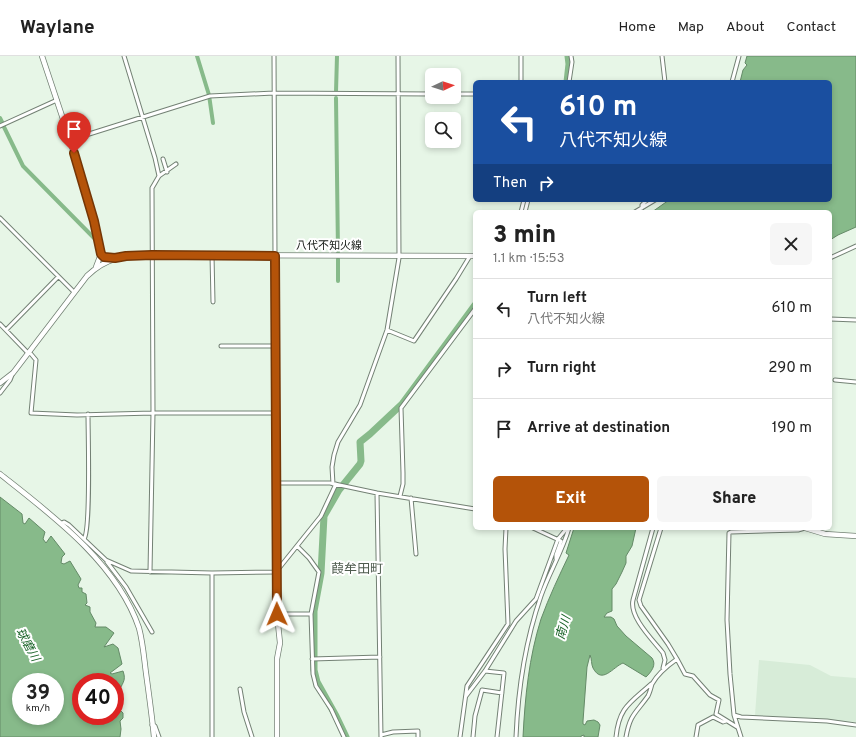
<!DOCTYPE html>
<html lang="en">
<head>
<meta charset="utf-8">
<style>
  body { margin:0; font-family:Overpass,"Noto Sans JP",sans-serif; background:#f6f6f6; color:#222; height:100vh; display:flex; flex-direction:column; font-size:15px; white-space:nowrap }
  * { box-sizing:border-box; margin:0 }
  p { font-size:13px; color:#767676 }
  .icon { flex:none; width:22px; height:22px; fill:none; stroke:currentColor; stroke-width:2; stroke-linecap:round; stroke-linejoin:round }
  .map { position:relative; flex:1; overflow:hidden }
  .side { position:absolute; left:473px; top:154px; width:359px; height:320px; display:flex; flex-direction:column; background:#fff; border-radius:6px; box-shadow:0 2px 6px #0003 }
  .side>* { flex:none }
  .top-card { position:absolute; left:473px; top:24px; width:359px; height:122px; border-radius:6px; box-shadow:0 2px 6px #0003; background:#1a4fa0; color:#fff; overflow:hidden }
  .needle { width:26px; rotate:86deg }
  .tools { position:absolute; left:425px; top:12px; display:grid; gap:8px }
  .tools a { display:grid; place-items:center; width:36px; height:36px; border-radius:6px; background:#fff; box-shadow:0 2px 6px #0003; font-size:20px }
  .speed { position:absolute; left:12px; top:617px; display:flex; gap:8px; font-size:20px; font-weight:700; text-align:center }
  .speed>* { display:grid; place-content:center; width:52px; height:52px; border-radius:50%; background:#fff; box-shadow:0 2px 6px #0003; line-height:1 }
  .speed small { font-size:10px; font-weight:400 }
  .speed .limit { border:6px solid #d22; background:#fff; color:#111 }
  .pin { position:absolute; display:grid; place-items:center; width:34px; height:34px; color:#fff; margin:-41px -17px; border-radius:50% 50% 50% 0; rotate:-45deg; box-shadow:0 0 4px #0007 }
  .pin .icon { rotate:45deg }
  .me { position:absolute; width:44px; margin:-22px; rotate:359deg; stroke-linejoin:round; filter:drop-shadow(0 0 3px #0008) }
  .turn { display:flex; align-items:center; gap:14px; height:84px; padding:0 20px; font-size:18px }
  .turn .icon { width:52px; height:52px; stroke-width:2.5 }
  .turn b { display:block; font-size:28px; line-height:34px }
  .then { display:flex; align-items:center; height:38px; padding:0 20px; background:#0003; gap:8px; font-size:15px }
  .round { display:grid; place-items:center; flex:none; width:42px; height:42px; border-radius:6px; background:#f6f6f6 }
  .headline { display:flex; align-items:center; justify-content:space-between; height:68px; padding:0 20px }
  h1 { font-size:24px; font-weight:800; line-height:30px }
  .cta { display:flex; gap:8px; margin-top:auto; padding:8px 20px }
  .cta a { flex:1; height:46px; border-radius:6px; background:#b45309; color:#fff; font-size:16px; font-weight:800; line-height:46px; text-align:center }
  .cta a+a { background:#f6f6f6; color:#222 }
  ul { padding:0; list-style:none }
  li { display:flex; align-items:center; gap:12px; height:60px; padding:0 20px; border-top:1px solid #e0e0e0 }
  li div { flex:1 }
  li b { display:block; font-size:15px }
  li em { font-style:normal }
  header { display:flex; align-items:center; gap:24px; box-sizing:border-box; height:56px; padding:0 20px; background:#fff; border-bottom:1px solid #e0e0e0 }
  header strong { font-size:19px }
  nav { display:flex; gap:22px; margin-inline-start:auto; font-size:14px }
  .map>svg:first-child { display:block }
  .built { fill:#d7ecd8 }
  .water { fill:#87ba8a; stroke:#648a67; fill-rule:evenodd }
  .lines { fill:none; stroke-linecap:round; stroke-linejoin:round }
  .canal { stroke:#87ba8a; stroke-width:4 }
  .river { stroke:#87ba8a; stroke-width:7 }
  .street-casing { stroke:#738174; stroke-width:5 }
  .secondary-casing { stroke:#738174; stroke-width:6 }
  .street { stroke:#fff; stroke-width:3 }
  .secondary { stroke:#fff; stroke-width:4.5 }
  .route-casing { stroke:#753606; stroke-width:10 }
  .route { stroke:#b45309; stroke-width:7 }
  .labels { text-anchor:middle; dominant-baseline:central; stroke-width:4; stroke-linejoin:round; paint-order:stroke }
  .street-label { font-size:11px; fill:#141914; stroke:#fff }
  .water-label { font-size:12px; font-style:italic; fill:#196327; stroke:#fff }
  .quarter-label { font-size:13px; fill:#4f5c4f; stroke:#fff }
</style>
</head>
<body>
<header>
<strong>Waylane</strong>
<nav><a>Home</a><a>Map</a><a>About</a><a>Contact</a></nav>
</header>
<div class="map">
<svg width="856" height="681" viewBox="0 0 856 681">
  <rect width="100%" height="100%" fill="#e7f6e7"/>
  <!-- built -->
  <path class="built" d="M759,604L810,609L831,620L856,622V666L755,659Z"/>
  <!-- water -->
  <path class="water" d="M747,0H856V171L838,179L830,184V156H652L669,144H830V26H740L743,14L747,9L745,7Z
    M0,441L22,458L23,467L25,468L29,462L45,476L43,483L46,487L51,480L65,498L62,501L61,507L64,508L70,505L81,523L78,529L79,532H82V536L86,538L87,547L85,549L90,551V556L96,567L95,571H106L114,577L104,591L113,588L118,592L122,608L110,617L112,618L123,615C127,626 121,627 119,637C118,642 119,648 120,654L123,657V662L120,665L121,673L120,681H0ZM21,626H55V660H21ZM81,626H115V660H81Z
    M574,472H636L632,490L626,500V507L622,516L616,528L612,533V555L607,557L604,561H611L614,563L617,570L626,580L652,602C657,609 651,616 646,621L623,607C613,611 602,629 593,612C591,608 592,603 590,599L587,611L583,665V668L585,669L587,665L594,664L598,666L600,669L598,681H584V679L581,680V681H523C525,641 529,601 541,563C549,541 559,520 569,499L566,497Z"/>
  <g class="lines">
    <!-- canal -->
    <path class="canal" d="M197,0L209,39L213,67
      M336,36L337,0
      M336,42L338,196
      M0,62L2,66
      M4,71L23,110L94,182
      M338,225V203"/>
    <!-- river -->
    <path class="river" d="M567,26L569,8L568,0
      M523,156L526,144
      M346,681L336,660L317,626L314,614V555L321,517L324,460L339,434L360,408L361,405L360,386L370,378L402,348L475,249"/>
    <!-- street casing -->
    <g class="street-casing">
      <path id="street" d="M124,0L155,102L159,120L152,132L153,357L150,516
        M274,0L275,199
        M662,0L665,26
        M521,26V0
        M569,26L572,6L571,0
        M732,26L739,0
        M454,38H475
        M0,70L57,44
        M70,84L210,40L274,37L432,38
        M163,103L167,116
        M159,120L176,108
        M642,152V149L647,144
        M521,156L524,144
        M525,156L528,144
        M635,156L655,144
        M0,162L74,236
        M212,199L213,246
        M830,202L856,190
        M830,263L856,264
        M0,268L28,297L31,298L36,304L31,357L77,359L153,357H276
        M6,274L58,221
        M387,274L414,285L456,223L470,200
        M221,290H276
        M835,324L856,326
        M0,337L10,324L12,319
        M276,427H330L377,437L475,453
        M333,428L332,411L334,399L338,386L360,349L387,274L399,202L398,0
        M377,437L381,681
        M400,440L403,428V417L401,352L475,253
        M411,442L416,498
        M62,467L64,466L69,469L106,504L131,515L212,517L276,516L321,460L336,428
        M533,472L561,485L556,499V503
        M653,472L633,544C629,561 653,584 663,597L665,604L663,612
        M661,472L639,544L641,550L668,588L677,603
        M805,472L798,474L731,476L729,477L727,564L730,618L734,659L741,661L827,665L856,669
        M84,483C91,474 88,376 88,358
        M297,490L309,502L319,516L311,558L313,618L316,630L331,653L344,681
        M107,506L126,531L152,576
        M212,517V681
        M277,558H311
        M312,603L380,601
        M485,615L504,617L497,681
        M240,633L244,656L252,681
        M466,640L485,615L516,565L536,543L558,483L567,472
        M734,659L741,681
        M152,669L155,670L159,681
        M381,679L393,676L418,675V681
        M460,681L467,630L508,568L505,493L506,472
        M473,681L475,660L482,634L502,637
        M516,681C518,633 525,586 541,540C549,517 562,496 569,472
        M616,681C619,651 630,647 651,628
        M626,681C630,658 636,657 648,640C650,636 651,632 652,628C658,617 667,610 677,603L685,618L693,620L710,639L719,644L716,658L737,671
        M696,681L698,669L713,661L723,666L726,665"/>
    </g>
    <!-- secondary casing -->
    <g class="secondary-casing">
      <path id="secondary" d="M42,0L70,84L94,165L101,198L96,211
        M101,198L104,201L114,202
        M275,199L277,558L280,587L277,603V681
        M0,327L13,317L87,220C108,200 124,200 152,199L475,200
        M0,418C52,459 117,507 139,572C143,587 144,602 146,617C149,639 152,660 154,681
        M805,472L825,478L856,480"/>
    </g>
    <!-- street -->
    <use href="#street" class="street"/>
    <!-- secondary -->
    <use href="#secondary" class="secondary"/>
  </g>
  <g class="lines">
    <!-- route casing -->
    <g class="route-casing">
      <path id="route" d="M74,97L94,165L101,198L104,201L115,202L126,200L152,199L275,200L277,558"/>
    </g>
    <!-- route -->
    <use href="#route" class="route"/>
  </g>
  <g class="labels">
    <!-- street labels -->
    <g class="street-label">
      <text x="329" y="190">八代不知火線</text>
    </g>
    <!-- water labels -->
    <g class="water-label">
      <text transform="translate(564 572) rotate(-74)">南川</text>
      <text transform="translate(27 589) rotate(61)">球磨川</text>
    </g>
    <!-- quarter labels -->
    <g class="quarter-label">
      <text x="357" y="514">葭牟田町</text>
    </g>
  </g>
</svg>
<div class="tools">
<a><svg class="needle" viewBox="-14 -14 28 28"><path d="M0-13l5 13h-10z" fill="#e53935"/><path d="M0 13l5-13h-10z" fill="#767676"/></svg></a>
<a><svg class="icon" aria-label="search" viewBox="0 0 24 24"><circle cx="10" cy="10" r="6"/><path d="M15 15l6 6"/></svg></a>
</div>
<div class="speed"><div>39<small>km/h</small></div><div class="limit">40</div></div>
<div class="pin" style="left:74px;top:97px;background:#d93025"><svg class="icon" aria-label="arrive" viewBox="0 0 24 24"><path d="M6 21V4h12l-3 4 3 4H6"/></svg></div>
<svg class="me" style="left:277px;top:558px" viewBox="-20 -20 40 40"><path d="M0-17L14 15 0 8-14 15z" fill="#b45309" stroke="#fff" stroke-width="4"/></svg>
<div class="top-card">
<div class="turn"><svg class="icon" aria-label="left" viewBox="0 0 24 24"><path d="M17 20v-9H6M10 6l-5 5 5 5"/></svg><div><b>610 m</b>八代不知火線</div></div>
<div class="then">Then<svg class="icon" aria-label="right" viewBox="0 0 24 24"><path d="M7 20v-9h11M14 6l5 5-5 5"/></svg></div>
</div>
<section class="side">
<div class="headline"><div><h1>3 min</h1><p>1.1 km · 15:53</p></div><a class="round"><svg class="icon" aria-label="close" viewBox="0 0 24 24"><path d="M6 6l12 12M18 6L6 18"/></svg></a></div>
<ul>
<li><svg class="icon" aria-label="left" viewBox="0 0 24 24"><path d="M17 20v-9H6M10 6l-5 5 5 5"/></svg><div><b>Turn left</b><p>八代不知火線</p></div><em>610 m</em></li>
<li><svg class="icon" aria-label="right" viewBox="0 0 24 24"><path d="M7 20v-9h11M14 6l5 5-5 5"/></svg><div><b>Turn right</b></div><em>290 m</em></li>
<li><svg class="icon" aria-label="arrive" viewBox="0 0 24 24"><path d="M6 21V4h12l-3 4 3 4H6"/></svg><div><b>Arrive at destination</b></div><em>190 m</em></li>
</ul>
<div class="cta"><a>Exit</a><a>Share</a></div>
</section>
</div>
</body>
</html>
